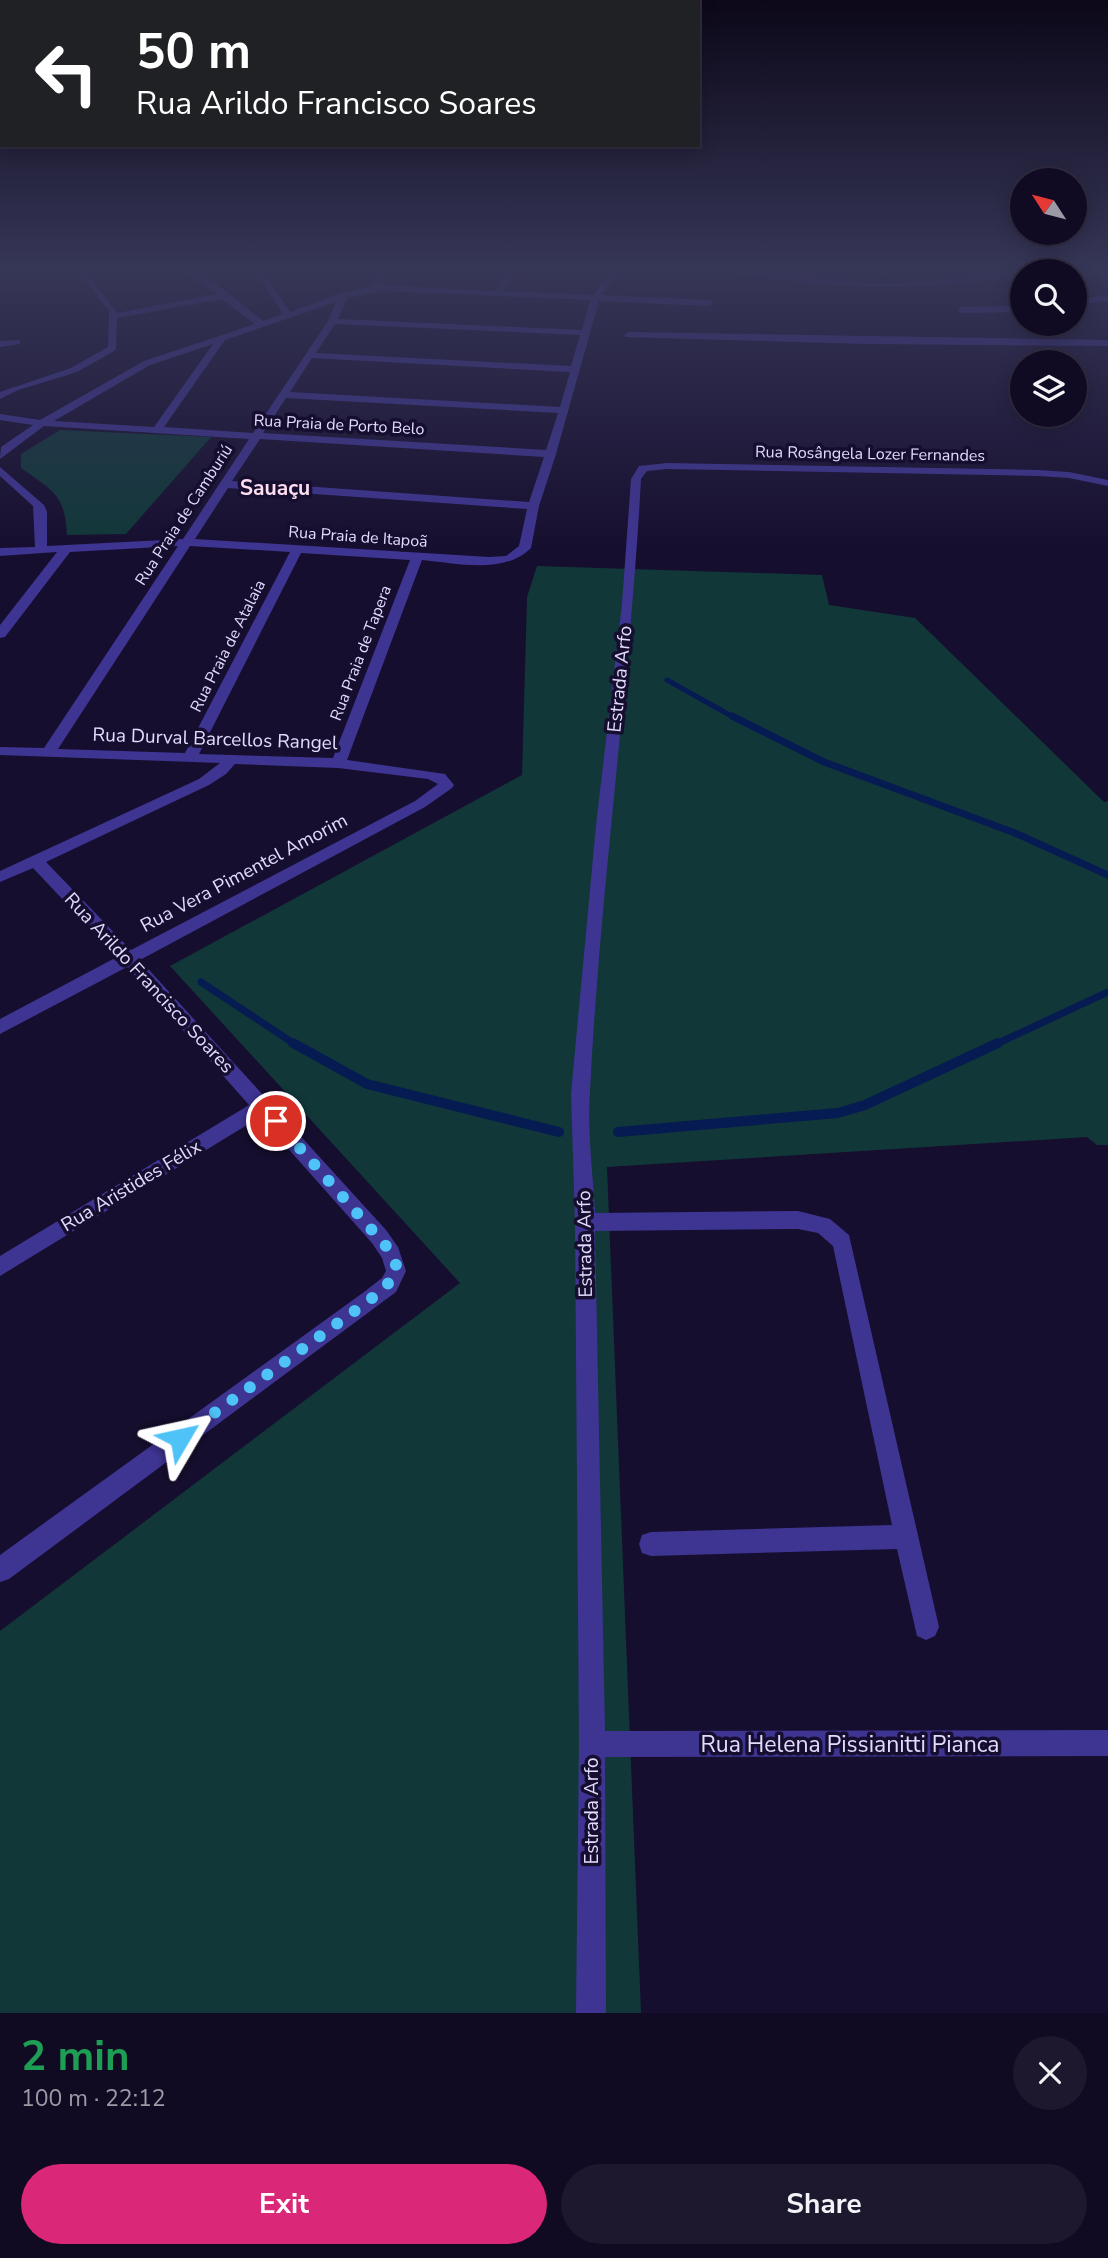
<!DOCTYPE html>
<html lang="en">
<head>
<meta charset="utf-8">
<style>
  body { margin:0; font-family:"Nunito Sans",sans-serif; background:#1e182f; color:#f1f3f6; height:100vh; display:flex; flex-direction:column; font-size:26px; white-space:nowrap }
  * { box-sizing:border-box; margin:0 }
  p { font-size:23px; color:#9c9aa5 }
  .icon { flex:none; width:38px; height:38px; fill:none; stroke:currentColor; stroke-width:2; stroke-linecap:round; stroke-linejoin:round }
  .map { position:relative; height:2013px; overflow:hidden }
  .sheet { display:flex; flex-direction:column; background:#100a22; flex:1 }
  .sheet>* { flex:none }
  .banner { position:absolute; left:0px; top:0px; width:700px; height:147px; box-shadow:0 4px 18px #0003,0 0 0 2px #302b40; background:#202124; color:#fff; overflow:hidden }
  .needle { width:46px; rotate:306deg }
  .fabs { position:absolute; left:1010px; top:168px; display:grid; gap:14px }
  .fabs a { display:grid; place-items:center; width:77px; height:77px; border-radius:50%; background:#100a22; box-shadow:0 4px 18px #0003,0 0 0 2px #302b40; font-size:35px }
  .pin { position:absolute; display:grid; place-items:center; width:60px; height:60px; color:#fff; margin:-30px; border:4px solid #fff; border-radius:50%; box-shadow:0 2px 7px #0007 }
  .me { position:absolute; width:77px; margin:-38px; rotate:54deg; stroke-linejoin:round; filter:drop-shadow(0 0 5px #0008) }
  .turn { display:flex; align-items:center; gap:24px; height:147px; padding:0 21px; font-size:32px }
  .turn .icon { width:91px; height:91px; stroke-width:2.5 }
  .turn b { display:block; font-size:49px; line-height:60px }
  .round { display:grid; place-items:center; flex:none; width:74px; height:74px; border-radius:37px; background:#1e182f }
  .summary { display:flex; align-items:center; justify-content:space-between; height:119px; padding:0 21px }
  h1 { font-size:42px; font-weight:700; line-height:52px; color:#1e9e55 }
  .action { display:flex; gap:14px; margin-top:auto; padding:14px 21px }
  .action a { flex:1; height:80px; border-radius:42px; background:#db2777; color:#fff; font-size:28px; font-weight:700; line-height:80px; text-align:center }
  .action a+a { background:#1e182f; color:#f1f3f6 }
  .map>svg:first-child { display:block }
  .green { fill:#113739 }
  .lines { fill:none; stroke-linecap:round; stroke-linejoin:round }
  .stream-far3 { stroke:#051b51; stroke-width:4.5 }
  .stream-far2 { stroke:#051b51; stroke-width:5 }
  .stream-far1 { stroke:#051b51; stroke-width:7 }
  .stream { stroke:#051b51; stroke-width:10 }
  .minor { fill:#3e3492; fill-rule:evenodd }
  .route { stroke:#4fc3f7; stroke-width:12; stroke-dasharray:0 21.6 }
  .labels { text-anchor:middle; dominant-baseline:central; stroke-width:7; stroke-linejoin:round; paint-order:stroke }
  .far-street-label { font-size:16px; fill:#e2dbff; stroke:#160e2e }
  .street-label { font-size:19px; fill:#e2dbff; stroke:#160e2e }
  .far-district-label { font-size:21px; font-weight:bold; fill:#ffddf0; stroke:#160e2e }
  .near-street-label { font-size:23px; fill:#e2dbff; stroke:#160e2e }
</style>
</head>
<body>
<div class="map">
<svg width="1108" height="2013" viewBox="0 0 1108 2013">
  <rect width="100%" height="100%" fill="#160e2e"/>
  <!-- green -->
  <path class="green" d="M770,268H989C921,277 839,276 770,268Z
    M60,430L211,437L126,534L67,535C65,494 52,490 21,468V454Z
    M537,566L822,575L829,605L915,618L1104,802L1108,801V1145H1097L1087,1137L607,1167L641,2013H0V1631L460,1283L170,966L522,775L527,597Z"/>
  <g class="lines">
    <!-- stream-far3 -->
    <path class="stream-far3" d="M736,268L792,275
      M825,279L921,283
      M944,280L1020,268"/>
    <!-- stream-far2 -->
    <path class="stream-far2" d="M667,680L735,718"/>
    <!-- stream-far1 -->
    <path class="stream-far1" d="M732,716L824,762L1015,833L1108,875
      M201,982L296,1045
      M994,1045L1108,992"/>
    <!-- stream -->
    <path class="stream" d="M293,1043L367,1084L559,1132
      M618,1132L838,1113L865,1105L998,1043"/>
    <!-- minor -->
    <path class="minor" d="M83,268H91L89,276L117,313L217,294L178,268C203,267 242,305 263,321L283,314L253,268H261L290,312L341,293L373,286L379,268H387L381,285L496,291L511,268H519L504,291L593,295L614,268H622L601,295L709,300L713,303L709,306L599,301L556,454L539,506L531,548C504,575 456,563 422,560L347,760L445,774L454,785L452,788L425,807L140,960L386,1230L398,1247L406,1271L396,1292L9,1579L0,1582V1555L364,1292L382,1278L386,1271L382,1258L372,1243L260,1117L0,1276V1256L249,1105L127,967L0,1034V1019L117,957L33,868L0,882V871L199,779L220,763L0,755V747L44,748L178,546L70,552L5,637L0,638V625L57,552L0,556V548L35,547L33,506L0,476V467L44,505L47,512V546L183,539L249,439L44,426L0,459L1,447L33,425L0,420V414L40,420L144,361L255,324L222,299L117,318L116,350L77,372L18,390L0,399V392L71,368L108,347L109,311L81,276ZM380,291L590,300L582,330L338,319L347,298ZM336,302L328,321L253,433L164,427L225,340ZM335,324L580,335L571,366L316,353ZM213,344L154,427L54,421L150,365ZM312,358L570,372L560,407L290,392ZM286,398L558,413L546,450L263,433ZM260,439L544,457L529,502L232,481ZM228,488L527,509L519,546L506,556L489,557L195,539ZM190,546L290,552L185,753L58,749ZM301,553L410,560L333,758L199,754ZM235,764L338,768L428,779L438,784L415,801L131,950L46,862L209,785L226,774Z
      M727,268L877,284L929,282L1035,268H1057L1047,271H1022V275C937,287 864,292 779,279C763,276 740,276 727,268Z
      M1086,268H1095L1108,275V282Z
      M1108,295V301L1074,305V299Z
      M1022,306V312L961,313L957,310L961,307Z
      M629,332L1108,340V346L869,344L626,337L624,335Z
      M20,340V344L0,347V341Z
      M667,463L1038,470L1069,472L1108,480V486L1069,478L1038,476L667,469L647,471L641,479C630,684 600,887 590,1091C587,1131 593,1173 595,1213L798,1211L830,1219L849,1235L939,1627L935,1636L926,1640L917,1636L897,1549L651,1556L642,1553L639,1544L642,1535L651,1532L892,1525L833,1246L818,1233L798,1229L595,1231L605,1731L1108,1730V1756L605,1757L606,2013H576L579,1744L575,1222L571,1094L596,825L622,604L631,479L639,466Z"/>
  </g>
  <!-- sky -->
  <linearGradient id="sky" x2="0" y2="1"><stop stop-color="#0c0819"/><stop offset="0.49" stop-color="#363657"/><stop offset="1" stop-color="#363657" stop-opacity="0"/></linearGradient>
  <rect width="1108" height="550" fill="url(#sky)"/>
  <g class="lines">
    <!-- route -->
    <path class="route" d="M180,1438L371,1299L394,1278L396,1265L386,1246L276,1121"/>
  </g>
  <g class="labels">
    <!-- far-street labels -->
    <g class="far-street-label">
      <text transform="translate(339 425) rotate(3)">Rua Praia de Porto Belo</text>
      <text transform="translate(870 454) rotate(1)">Rua Rosângela Lozer Fernandes</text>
      <text transform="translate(184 515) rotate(-57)">Rua Praia de Camburiú</text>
      <text transform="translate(358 537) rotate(4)">Rua Praia de Itapoã</text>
      <text transform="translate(228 646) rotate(-63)">Rua Praia de Atalaia</text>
      <text transform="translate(361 653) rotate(-69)">Rua Praia de Tapera</text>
    </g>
    <!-- street labels -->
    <g class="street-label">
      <text transform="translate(620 679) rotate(-84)">Estrada Arfo</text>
      <text transform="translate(215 739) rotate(2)">Rua Durval Barcellos Rangel</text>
      <text transform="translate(244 873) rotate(-28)">Rua Vera Pimentel Amorim</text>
      <text transform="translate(149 983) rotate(47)">Rua Arildo Francisco Soares</text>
      <text transform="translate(131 1186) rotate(-31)">Rua Aristides Félix</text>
      <text transform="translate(585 1244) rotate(-91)">Estrada Arfo</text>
      <text transform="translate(592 1811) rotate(-90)">Estrada Arfo</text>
    </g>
    <!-- far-district labels -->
    <g class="far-district-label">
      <text x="275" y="488">Sauaçu</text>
    </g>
    <!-- near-street labels -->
    <g class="near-street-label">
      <text x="850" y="1744">Rua Helena Pissianitti Pianca</text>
    </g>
  </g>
</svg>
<div class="fabs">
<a><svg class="needle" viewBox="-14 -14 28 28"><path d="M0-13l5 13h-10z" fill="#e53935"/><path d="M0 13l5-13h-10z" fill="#9c9aa5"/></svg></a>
<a><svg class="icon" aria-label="search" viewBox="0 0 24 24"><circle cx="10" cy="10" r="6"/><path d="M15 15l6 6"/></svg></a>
<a><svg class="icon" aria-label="layers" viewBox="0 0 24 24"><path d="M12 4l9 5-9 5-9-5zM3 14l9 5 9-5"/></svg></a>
</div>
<div class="pin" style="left:276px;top:1121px;background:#d93025"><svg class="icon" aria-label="arrive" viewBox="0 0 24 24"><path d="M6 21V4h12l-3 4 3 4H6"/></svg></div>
<svg class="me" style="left:180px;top:1438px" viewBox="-20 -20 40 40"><path d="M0-17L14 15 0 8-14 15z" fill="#4fc3f7" stroke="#fff" stroke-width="4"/></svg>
<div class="banner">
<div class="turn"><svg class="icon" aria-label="left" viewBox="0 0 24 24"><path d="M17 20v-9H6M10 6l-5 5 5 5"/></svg><div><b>50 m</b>Rua Arildo Francisco Soares</div></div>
</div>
</div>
<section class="sheet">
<div class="summary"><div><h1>2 min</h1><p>100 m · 22:12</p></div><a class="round"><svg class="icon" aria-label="close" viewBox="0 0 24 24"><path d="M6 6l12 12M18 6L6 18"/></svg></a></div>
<div class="action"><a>Exit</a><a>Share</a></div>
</section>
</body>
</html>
